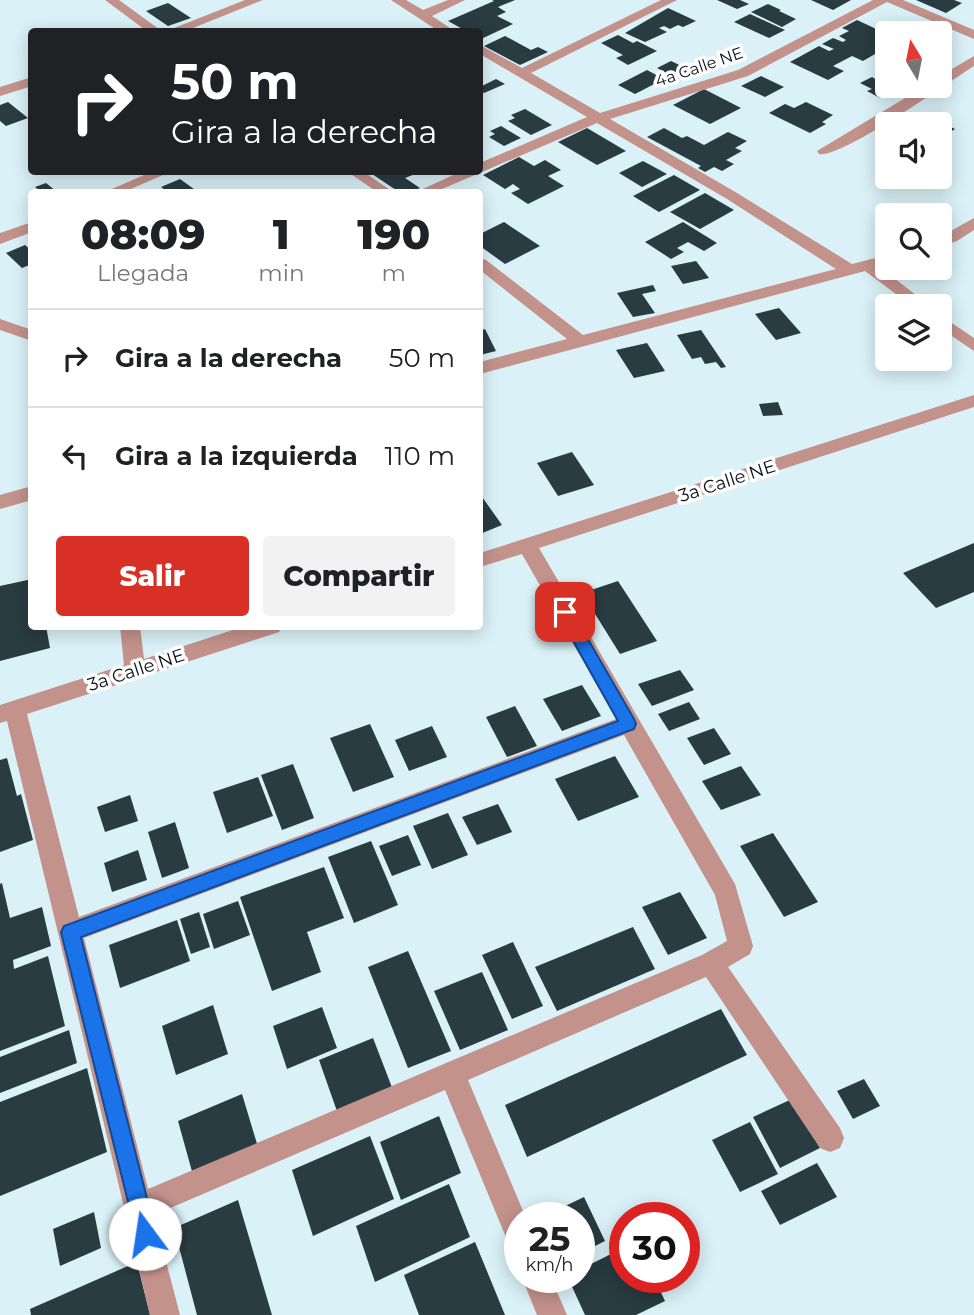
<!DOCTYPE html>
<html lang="es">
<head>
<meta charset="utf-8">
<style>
  body { margin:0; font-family:Montserrat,sans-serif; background:#f2f2f2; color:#202124; height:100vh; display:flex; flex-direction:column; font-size:26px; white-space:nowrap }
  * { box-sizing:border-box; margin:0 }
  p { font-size:23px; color:#757577 }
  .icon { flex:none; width:38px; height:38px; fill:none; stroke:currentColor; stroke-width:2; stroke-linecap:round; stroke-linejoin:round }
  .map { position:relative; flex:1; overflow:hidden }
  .details { position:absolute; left:28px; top:189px; width:455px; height:441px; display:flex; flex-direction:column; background:#fff; border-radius:7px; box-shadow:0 4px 18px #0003 }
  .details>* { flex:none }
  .top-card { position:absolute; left:28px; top:28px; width:455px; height:147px; border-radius:7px; box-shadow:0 4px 18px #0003; background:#202124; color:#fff; overflow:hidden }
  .needle { width:46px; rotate:350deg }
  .fabs { position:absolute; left:875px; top:21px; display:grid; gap:14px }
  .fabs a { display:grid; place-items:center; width:77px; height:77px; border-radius:7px; background:#fff; box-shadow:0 4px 18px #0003; font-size:35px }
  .speed { position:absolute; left:504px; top:1202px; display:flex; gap:14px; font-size:35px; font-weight:700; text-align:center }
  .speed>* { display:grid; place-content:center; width:91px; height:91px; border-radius:50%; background:#fff; box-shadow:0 4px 18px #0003; line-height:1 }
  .speed small { font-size:18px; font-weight:400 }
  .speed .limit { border:10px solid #d22; background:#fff; color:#111 }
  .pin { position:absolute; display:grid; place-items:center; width:60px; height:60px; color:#fff; margin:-30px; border-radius:14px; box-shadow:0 4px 10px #0006 }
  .me { position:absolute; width:77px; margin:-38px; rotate:346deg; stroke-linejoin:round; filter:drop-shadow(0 0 5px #0008) }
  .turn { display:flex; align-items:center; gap:24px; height:147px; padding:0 28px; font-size:32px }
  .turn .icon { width:91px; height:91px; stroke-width:2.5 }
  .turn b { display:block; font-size:49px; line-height:60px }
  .eta { display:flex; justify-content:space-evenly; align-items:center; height:119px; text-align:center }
  .eta b { font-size:42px; font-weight:800; line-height:49px }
  .action { display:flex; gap:14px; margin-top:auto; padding:14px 28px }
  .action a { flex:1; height:80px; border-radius:7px; background:#d93025; color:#fff; font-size:28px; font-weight:800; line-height:80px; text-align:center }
  .action a+a { background:#f2f2f2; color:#202124 }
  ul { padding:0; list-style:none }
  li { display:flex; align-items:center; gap:21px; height:98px; padding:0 28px; border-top:2px solid #e0e0e0 }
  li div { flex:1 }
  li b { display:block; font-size:26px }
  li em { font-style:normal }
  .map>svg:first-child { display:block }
  .building { fill:#293c41 }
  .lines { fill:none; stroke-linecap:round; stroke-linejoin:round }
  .minor { fill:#c3928b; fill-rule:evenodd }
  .route { fill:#1a73e8; stroke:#114b97; stroke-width:2 }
  .labels { text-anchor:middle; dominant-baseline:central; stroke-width:7; stroke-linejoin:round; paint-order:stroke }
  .far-street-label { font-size:16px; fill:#091113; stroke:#fff }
  .street-label { font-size:18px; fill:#091113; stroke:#fff }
</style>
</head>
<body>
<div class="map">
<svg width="974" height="1315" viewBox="0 0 974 1315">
  <rect width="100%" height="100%" fill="#d9f1f7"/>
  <!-- building -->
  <path class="building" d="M492,0H515L498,7L506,12L497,16L513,24L481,39L480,32H468L448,21L494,1Z
    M717,0H740L749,4L737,9Z
    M811,0H851L833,10Z
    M916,0H954L962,3L946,13Z
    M168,3L191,18L168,26L146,11Z
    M768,4L781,10L779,11L796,19L782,27L751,12Z
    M668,8L696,21L683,27L678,25L670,29L664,26L659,28L667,32L645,42L625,33Z
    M750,14L785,30L769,38L734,22Z
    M857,20L887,34L879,39L887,43V47L863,61L852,56L833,66L844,71L828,80L790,62L819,46L829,51L834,49L822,44L833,38L843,42L846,40L839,36L849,31L842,28Z
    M618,35L633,43L637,41L657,51L628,65L616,58L623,55L601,43Z
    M505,36L531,50L538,47L548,52L520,65L484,46Z
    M671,61L692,71L678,79L657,68Z
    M647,70L664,79L635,94L618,85Z
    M761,76L784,87L765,97L741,86Z
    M872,77L887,86L896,88L880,98L867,91L872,89L860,83Z
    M496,79L505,84L484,93L480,90V87Z
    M704,89L741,108L710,124L673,105Z
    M8,102L28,118L6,126L0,121V105Z
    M806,102L833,115L822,122L826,124L810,133L769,113L785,104L794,108Z
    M525,109L552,125L531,135L508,121L515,118L511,115Z
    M921,113L945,124L955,129L940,138V124H903Z
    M501,126L521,138L504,146L489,137L495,134L490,131Z
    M587,128L626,151L597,165L558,142Z
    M664,128L682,138L687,136L704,145L728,132L747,141L735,148L742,151L726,160L734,164L722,171L714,167L705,172L698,168L701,166L647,137Z
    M519,157L534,166L545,160L561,170L548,176L564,186L528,204L511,193L520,189L513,184L505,189L483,175Z
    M643,161L667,174L642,187L619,173Z
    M377,172H420L405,178L420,188L410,192H399L372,174Z
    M674,175L700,190L659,212L633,196Z
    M180,179L198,192H168L161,187Z
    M46,183L57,192H41L35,187Z
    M705,193L734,210L700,229L670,212Z
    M504,222L540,246L505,264L480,246V234Z
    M683,222L717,243L704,251L688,242L677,248L684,252L671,259L645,242Z
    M25,245L32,251V264L22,268L6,253Z
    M696,261L709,278L683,284L671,266Z
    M653,285L656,291L642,294L655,313L633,317L617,293Z
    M779,308L801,333L776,340L755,314Z
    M485,329L496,351L480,355V331Z
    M701,330L726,367L721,368L716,362L705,364L701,357L692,359L677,335Z
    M647,343L665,371L634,378L616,350Z
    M778,402L783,415L763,416L759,404Z
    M572,452L594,485L558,496L537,463Z
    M480,494L502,525L480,534Z
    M974,543V592L936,608L903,573Z
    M32,579V626H46L50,648L0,661V586Z
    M618,581L657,641L620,654L582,593Z
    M680,670L694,690L652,706L638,684Z
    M582,685L601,716L562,731L543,699Z
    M689,702L700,719L669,731L658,714Z
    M515,706L537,746L507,757L486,717Z
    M370,724L394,777L353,792L330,738Z
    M432,726L447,757L409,771L395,740Z
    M714,728L731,754L704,765L687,738Z
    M615,756L639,797L578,821L555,779Z
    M7,758L17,796L21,794L33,840L0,852V760Z
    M293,764L314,818L282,830L261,775Z
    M741,766L761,795L721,810L702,781Z
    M258,777L273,816L227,833L213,792Z
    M130,795L138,821L105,832L97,807Z
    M498,804L512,832L477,845L462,817Z
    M448,813L468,855L432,869L413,826Z
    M175,822L189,868L162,878L148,832Z
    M773,833L818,902L784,917L740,846Z
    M408,835L421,865L392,876L379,846Z
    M371,841L398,905L354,923L328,857Z
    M138,850L147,880L112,892L104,863Z
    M324,867L344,918L307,932L321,972L272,991L240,897Z
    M2,883L10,918L42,907L51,946L13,960L14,969L48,956L65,1026L0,1051V884Z
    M680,892L707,938L668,955L642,907Z
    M238,901L250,935L214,949L203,914Z
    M199,912L210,947L191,954L180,919Z
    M177,920L190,961L120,988L109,945Z
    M633,927L655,969L557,1011L535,967Z
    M513,942L543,1006L512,1019L482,955Z
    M408,951L451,1051L408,1068L368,967Z
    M482,972L508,1030L460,1050L434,991Z
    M213,1005L228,1054L176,1075L162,1026Z
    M322,1007L337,1048L287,1069L273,1026Z
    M721,1009L747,1055L527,1157L505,1105Z
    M69,1030L77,1063L0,1093V1057Z
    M373,1038L393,1090L338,1114L319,1060Z
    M87,1068L107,1152L0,1196V1102Z
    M864,1079L880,1106L853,1119L837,1091Z
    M242,1094L258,1147L193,1175L178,1121Z
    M792,1099L820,1148L780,1168L753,1117Z
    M439,1116L461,1173L401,1200L380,1142Z
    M750,1122L778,1174L740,1192L712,1140Z
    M370,1136L394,1199L313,1236L292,1170Z
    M817,1163L837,1197L780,1225L761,1191Z
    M449,1184L470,1237L375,1282L356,1226Z
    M584,1197L605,1241L579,1254V1218H540Z
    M238,1200L272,1315H197L174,1228Z
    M94,1212L101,1248L60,1266L53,1229Z
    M475,1242L505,1315H419L404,1275Z
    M625,1247V1278H654L665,1301L636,1315H585L568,1278H579V1270Z
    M137,1262L150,1315H31L30,1309Z"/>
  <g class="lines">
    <!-- minor -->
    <path class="minor" d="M105,0H119L163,32H148Z
      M245,0H263L183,32H164Z
      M391,0H406L423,10L448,0H465L432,16L456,32H440Z
      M661,0H677L531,73L600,113L738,70L873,0H903L974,30V39L887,2L748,76L610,119L737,193L852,264L887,255V265L880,267L930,306H912L865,271L480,374V362L567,339L480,270V258L486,260L583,335L836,269L727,199L597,123L435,192H416L460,172H480V163L587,117L480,54V45L522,68Z
      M974,56V66C950,81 841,159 819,154L817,151L925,86H940V76Z
      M32,77V86L0,96V87Z
      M151,172H170L124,192H105Z
      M348,172H364L393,192H377Z
      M974,218V230L957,241L940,247V237Z
      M32,222V232L0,244V233Z
      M940,315L974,338V351L940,328Z
      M0,319L32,330V341L0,330Z
      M974,395V407L539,548L735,884L753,946L750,954L728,967L840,1128L844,1138L840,1148L830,1152L820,1148L706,977L468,1080L526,1218H520V1251L510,1247L445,1090L154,1215L180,1315H150L7,721L0,723V705L124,665L120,626H140L144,659L245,626H282L279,632L27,714L79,917L616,719L522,554L480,567V553ZM624,735L715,895L727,941L702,955L148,1189L84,938Z
      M32,486V500L0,509V495Z
      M522,1278H551L567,1315H537Z"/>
  </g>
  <!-- route -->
  <path class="route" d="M565,606L570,608L634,719L636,724L634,729L81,937L156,1234L153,1242L145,1245L138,1242L61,932L64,926L618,721L557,612Z"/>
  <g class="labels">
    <!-- far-street labels -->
    <g class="far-street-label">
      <text transform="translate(699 67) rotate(-19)">4a Calle NE</text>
    </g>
    <!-- street labels -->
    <g class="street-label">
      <text transform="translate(727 481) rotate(-18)">3a Calle NE</text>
      <text transform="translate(136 670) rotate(-18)">3a Calle NE</text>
    </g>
  </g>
</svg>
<div class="fabs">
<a><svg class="needle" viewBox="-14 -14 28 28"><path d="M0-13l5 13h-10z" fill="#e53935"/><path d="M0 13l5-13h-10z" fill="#757577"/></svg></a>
<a><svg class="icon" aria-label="sound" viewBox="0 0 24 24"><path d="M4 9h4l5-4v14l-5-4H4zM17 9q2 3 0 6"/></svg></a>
<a><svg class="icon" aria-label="search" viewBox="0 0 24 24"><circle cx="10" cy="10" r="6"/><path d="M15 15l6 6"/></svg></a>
<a><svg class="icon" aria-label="layers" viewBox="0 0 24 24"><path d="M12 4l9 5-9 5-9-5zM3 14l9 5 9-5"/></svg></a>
</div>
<div class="speed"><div>25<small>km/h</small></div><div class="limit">30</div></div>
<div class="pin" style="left:565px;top:612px;background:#d93025"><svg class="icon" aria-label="arrive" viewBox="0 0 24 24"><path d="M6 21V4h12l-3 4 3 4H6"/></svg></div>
<svg class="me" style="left:145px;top:1234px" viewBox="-20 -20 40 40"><circle r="19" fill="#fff"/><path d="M0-13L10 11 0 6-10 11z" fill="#1a73e8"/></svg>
<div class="top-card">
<div class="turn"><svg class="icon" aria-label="right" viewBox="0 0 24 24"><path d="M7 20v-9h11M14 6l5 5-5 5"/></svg><div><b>50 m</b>Gira a la derecha</div></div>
</div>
<section class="details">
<div class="eta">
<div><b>08:09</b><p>Llegada</p></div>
<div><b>1</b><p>min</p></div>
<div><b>190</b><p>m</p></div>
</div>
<ul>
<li><svg class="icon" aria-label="right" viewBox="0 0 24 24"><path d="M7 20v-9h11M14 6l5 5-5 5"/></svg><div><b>Gira a la derecha</b></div><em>50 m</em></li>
<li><svg class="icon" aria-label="left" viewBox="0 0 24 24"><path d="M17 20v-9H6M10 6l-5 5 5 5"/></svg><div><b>Gira a la izquierda</b></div><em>110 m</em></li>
</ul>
<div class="action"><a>Salir</a><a>Compartir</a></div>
</section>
</div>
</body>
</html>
